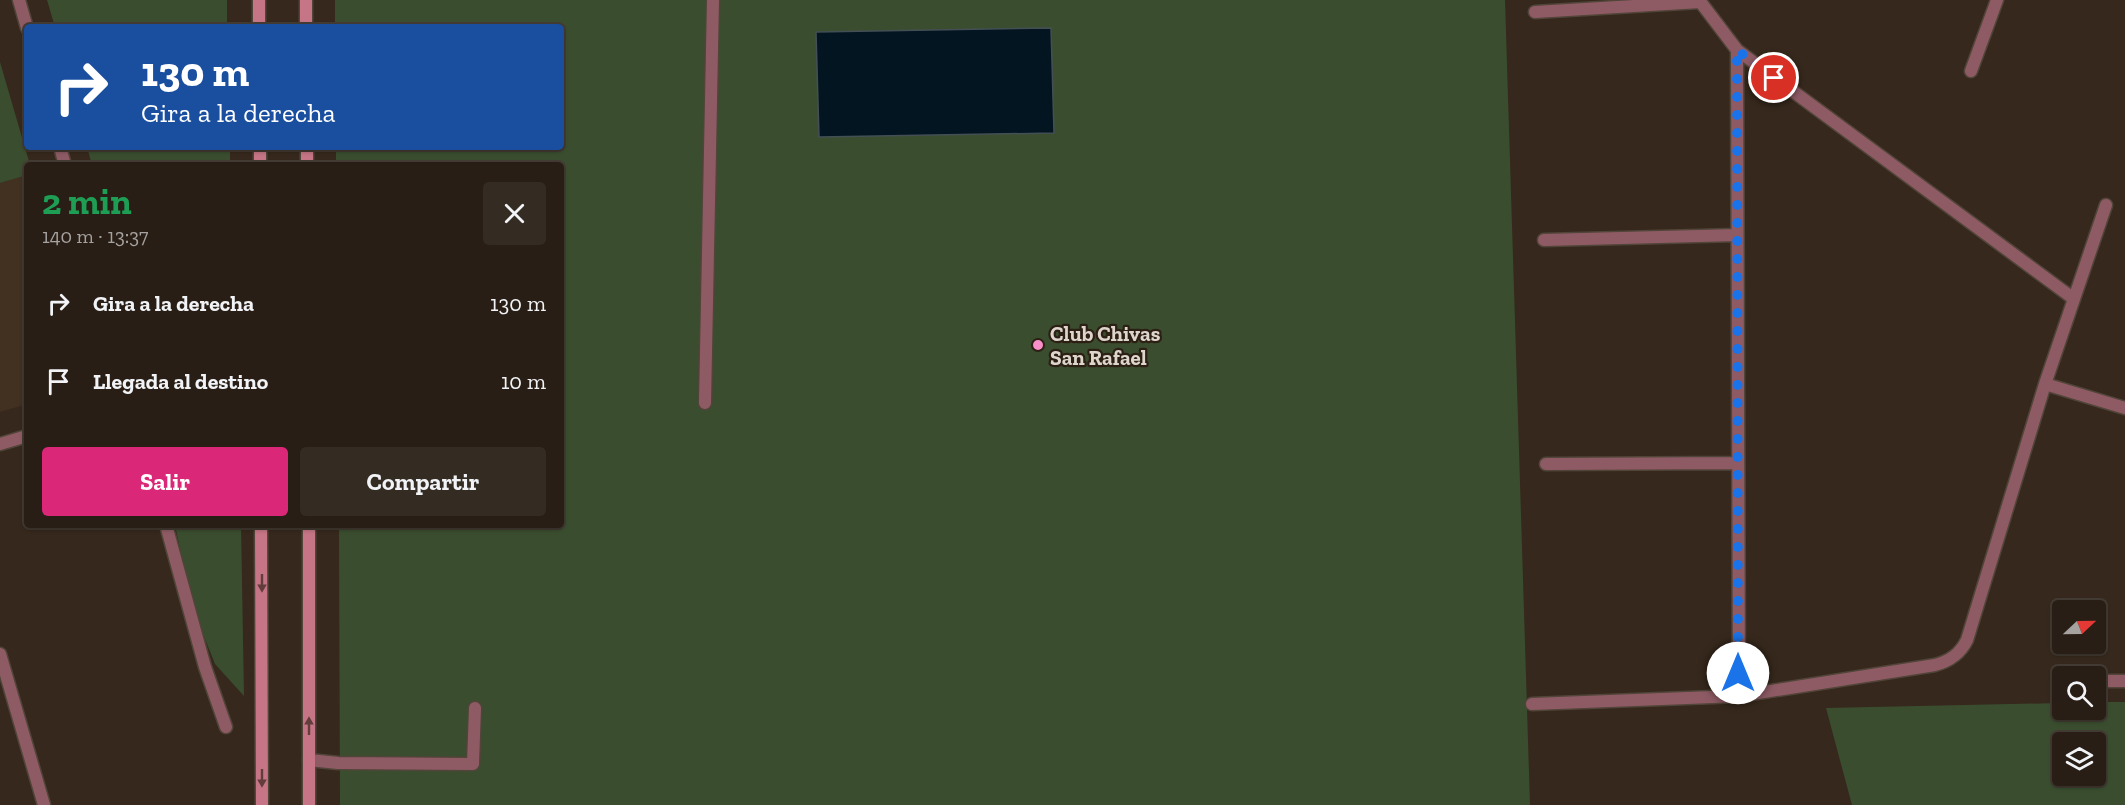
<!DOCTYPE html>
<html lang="es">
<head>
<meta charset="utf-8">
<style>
  body { margin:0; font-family:"Zilla Slab",serif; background:#342b22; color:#f1f3f6; height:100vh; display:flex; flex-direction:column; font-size:22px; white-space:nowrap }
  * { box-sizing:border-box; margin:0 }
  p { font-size:20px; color:#a5a2a0 }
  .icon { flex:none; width:33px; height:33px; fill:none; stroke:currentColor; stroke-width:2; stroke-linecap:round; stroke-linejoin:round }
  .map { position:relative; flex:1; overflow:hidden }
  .sheet { position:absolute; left:24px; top:162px; width:540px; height:366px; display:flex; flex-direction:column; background:#281e15; border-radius:6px; box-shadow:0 2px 4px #0004,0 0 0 2px #443c34 }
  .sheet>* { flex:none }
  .top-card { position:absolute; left:24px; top:24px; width:540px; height:126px; border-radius:6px; box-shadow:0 2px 4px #0004,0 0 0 2px #443c34; background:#1a4fa0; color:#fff; overflow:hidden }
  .needle { width:39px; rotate:68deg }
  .buttons { position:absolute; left:2052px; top:600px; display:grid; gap:12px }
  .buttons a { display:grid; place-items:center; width:54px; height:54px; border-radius:6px; background:#281e15; box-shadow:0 2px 4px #0004,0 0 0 2px #443c34; font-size:30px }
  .pin { position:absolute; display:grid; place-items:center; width:51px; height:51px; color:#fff; margin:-26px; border:3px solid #fff; border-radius:50%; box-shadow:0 2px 6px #0007 }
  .me { position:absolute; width:66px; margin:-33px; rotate:0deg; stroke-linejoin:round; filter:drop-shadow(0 0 4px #0008) }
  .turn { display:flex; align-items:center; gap:21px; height:126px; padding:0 18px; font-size:27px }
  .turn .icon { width:78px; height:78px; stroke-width:2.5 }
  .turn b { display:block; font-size:42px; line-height:51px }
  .round { display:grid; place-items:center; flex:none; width:63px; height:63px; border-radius:6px; background:#342b22 }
  .headline { display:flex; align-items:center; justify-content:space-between; height:102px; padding:0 18px }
  h1 { font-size:36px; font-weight:700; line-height:45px; color:#1e9e55 }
  .primary-button { display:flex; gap:12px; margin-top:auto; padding:12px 18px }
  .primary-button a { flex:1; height:69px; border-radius:6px; background:#db2777; color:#fff; font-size:24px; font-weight:700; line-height:69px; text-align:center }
  .primary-button a+a { background:#342b22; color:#f1f3f6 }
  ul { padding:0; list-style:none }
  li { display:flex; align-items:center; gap:18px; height:78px; padding:0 18px }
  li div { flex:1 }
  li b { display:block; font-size:22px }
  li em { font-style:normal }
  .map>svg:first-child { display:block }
  .built { fill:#423020 }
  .green { fill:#3a4e2f; fill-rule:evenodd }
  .water { fill:#021521; stroke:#444f55; stroke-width:1.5 }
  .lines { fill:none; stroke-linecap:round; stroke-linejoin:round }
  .lane-casing { stroke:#514438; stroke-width:15 }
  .street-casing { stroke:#514438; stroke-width:15 }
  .secondary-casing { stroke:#514438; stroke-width:15 }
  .lane { stroke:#8e5b65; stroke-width:12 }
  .street { stroke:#8e5b65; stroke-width:12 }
  .secondary { stroke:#c57585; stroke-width:12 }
  .oneway { fill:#623d3b }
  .route { stroke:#1a73e8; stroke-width:10; stroke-dasharray:0 18 }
  .poi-dot { fill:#f98fc9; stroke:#2c1f13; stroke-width:2 }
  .labels { text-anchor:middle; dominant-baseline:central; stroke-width:4.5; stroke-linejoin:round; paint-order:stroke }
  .poi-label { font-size:21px; font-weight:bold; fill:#ded5cd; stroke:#2c1f13; text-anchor:start }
</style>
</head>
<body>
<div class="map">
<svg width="2125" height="805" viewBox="0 0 2125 805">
  <rect width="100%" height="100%" fill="#36281c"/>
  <!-- built -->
  <path class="built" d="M27,175V404L0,412V183Z"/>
  <!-- green -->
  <path class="green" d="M47,0H227V27H55Z
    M335,0H1505L1530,805H340L339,525H561V165H336V147H561V27H335Z
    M0,62L30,165H27V175L0,183Z
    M87,147H230V165H92Z
    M175,525H241L244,696L215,664L192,606Z
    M2096,702H2125V805H1852L1826,708L2062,703V710H2096ZM2062,742H2096V776H2062Z"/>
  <!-- water -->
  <path class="water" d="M1051,28L1054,133L819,137L816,32Z"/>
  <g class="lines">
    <!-- lane casing -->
    <g class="lane-casing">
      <path id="lane" d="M705,403L713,0
        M309,760L338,763L473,764L475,708"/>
    </g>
    <!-- street casing -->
    <g class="street-casing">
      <path id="street" d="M19,0L27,28
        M1699,0L1737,50L2074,299
        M1535,12L1700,2
        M1737,50L1739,696
        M1971,71L1997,0
        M60,147L65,165
        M1544,240L1737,235
        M2045,384L2125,408
        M0,444L27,436
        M1546,464L1737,463
        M166,525L205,667L226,727
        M0,654L44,805
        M2106,681H2125
        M1532,704L1739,696L1935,665C1950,661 1960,654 1967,640L2045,384L2106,205"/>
    </g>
    <!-- secondary casing -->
    <g class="secondary-casing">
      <path id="secondary" d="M259,0V27
        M306,0V27
        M260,147V165
        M307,147V165
        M261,525L262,805
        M309,525V805"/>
    </g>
    <!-- lane -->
    <use href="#lane" class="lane"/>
    <!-- street -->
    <use href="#street" class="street"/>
    <!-- secondary -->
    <use href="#secondary" class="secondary"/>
  </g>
  <!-- one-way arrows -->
  <defs><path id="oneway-solid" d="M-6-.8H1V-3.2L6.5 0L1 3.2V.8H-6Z" transform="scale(1.5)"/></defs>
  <g class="oneway">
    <use href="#oneway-solid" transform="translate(262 583) rotate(90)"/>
    <use href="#oneway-solid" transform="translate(309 726) rotate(-90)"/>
    <use href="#oneway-solid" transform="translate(262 778) rotate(90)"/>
  </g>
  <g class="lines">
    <!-- route -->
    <path class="route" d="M1738,673L1737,50L1774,78"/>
  </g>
  <!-- markers -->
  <circle class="poi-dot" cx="1038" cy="345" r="6"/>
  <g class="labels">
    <!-- poi labels -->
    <g class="poi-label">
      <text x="1050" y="333">Club Chivas<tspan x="1050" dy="24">San Rafael</tspan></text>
    </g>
  </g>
</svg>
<div class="buttons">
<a><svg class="needle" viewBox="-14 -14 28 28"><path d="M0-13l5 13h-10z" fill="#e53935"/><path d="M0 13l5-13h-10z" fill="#a5a2a0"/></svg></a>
<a><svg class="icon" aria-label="search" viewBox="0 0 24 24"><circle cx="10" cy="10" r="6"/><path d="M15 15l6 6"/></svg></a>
<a><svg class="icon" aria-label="layers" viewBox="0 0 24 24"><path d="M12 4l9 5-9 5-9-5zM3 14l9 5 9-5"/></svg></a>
</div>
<div class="pin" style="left:1774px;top:78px;background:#d93025"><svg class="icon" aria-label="arrive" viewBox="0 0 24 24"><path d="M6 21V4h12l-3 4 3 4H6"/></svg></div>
<svg class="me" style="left:1738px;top:673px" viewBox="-20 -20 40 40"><circle r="19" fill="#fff"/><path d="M0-13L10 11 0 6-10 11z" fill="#1a73e8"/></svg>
<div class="top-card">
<div class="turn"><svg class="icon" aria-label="right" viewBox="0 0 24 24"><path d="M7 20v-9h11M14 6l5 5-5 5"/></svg><div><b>130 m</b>Gira a la derecha</div></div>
</div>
<section class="sheet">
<div class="headline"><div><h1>2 min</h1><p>140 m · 13:37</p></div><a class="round"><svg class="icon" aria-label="close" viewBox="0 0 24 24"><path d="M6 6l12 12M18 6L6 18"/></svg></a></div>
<ul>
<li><svg class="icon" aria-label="right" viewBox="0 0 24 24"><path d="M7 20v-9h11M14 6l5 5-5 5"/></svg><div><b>Gira a la derecha</b></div><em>130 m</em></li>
<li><svg class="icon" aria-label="arrive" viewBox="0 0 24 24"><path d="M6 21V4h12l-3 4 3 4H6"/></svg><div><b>Llegada al destino</b></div><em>10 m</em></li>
</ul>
<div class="primary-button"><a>Salir</a><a>Compartir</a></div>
</section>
</div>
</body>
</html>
